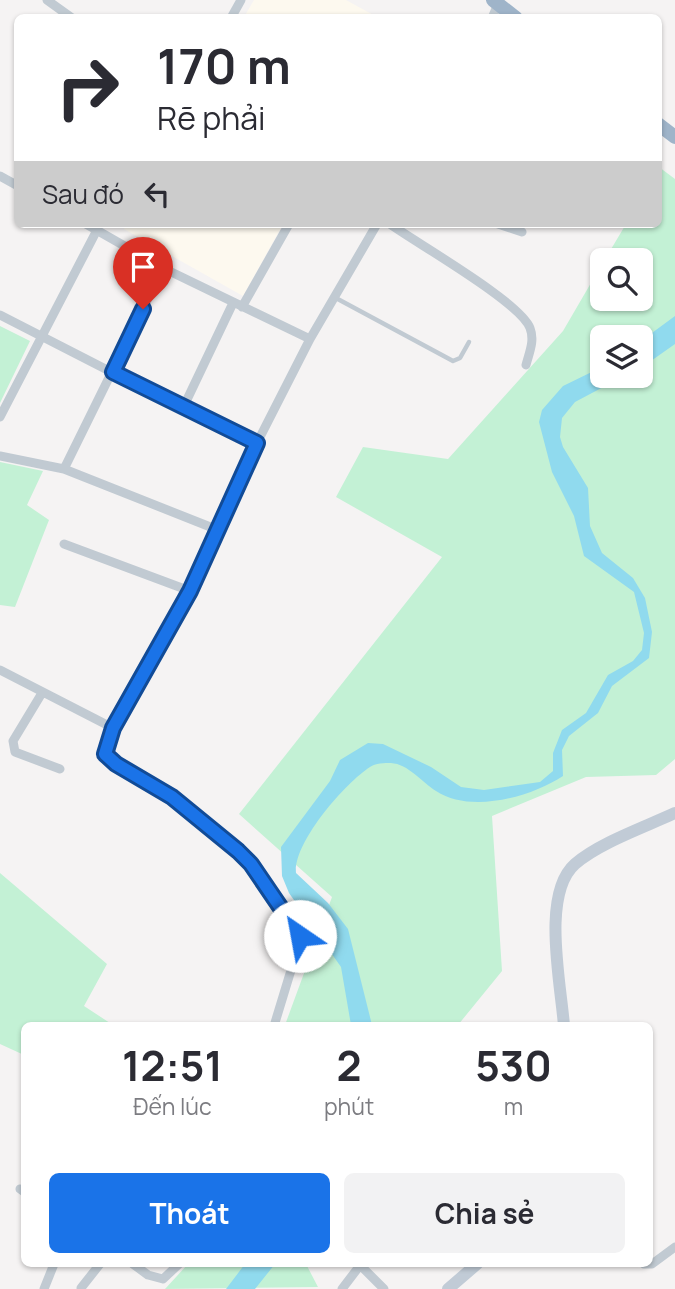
<!DOCTYPE html>
<html lang="vi">
<head>
<meta charset="utf-8">
<style>
  body { margin:0; font-family:Manrope,sans-serif; background:#f2f2f3; color:#2b2b33; height:100vh; display:flex; flex-direction:column; font-size:26px; white-space:nowrap }
  * { box-sizing:border-box; margin:0 }
  p { font-size:23px; color:#7c7c81 }
  .icon { flex:none; width:38px; height:38px; fill:none; stroke:currentColor; stroke-width:2; stroke-linecap:round; stroke-linejoin:round }
  .map { position:relative; flex:1; overflow:hidden }
  .sheet { position:absolute; left:21px; top:1022px; width:632px; height:245px; display:flex; flex-direction:column; background:#fff; border-radius:10px; box-shadow:0 2px 5px #0004 }
  .sheet>* { flex:none }
  .banner { position:absolute; left:14px; top:14px; width:648px; height:214px; border-radius:10px; box-shadow:0 2px 5px #0004; background:#fff; color:#2b2b33; overflow:hidden }
  .controls { position:absolute; left:590px; top:248px; display:grid; gap:14px }
  .controls a { display:grid; place-items:center; width:63px; height:63px; border-radius:10px; background:#fff; box-shadow:0 2px 5px #0004; font-size:35px }
  .pin { position:absolute; display:grid; place-items:center; width:60px; height:60px; color:#fff; margin:-72px -30px; border-radius:50% 50% 50% 0; rotate:-45deg; box-shadow:0 0 7px #0007 }
  .pin .icon { rotate:45deg }
  .me { position:absolute; width:77px; margin:-38px; rotate:327deg; stroke-linejoin:round; filter:drop-shadow(0 0 5px #0008) }
  .turn { display:flex; align-items:center; gap:24px; height:147px; padding:0 28px; font-size:32px }
  .turn .icon { width:91px; height:91px; stroke-width:2.5 }
  .turn b { display:block; font-size:49px; line-height:60px }
  .then { display:flex; align-items:center; height:66px; padding:0 28px; background:#0003; gap:14px; font-size:26px }
  .eta { display:flex; justify-content:space-evenly; align-items:center; height:119px; text-align:center }
  .eta b { font-size:42px; font-weight:700; line-height:49px }
  .cta { display:flex; gap:14px; margin-top:auto; padding:14px 28px }
  .cta a { flex:1; height:80px; border-radius:10px; background:#1a73e8; color:#fff; font-size:28px; font-weight:700; line-height:80px; text-align:center }
  .cta a+a { background:#f2f2f3; color:#2b2b33 }
  .map>svg:first-child { display:block }
  .commercial { fill:#fdf9ef }
  .green { fill:#c3f1d5; fill-rule:evenodd }
  .water { fill:#90daee }
  .lines { fill:none; stroke-linecap:round; stroke-linejoin:round }
  .service { stroke:#c1cad2; stroke-width:4.5 }
  .minor { stroke:#c1cad2; stroke-width:9 }
  .secondary { stroke:#c1cbd6; stroke-width:12 }
  .trunk { stroke:#9fb4c9; stroke-width:14 }
  .route-casing { stroke:#114b97; stroke-width:18 }
  .route { stroke:#1a73e8; stroke-width:12 }
</style>
</head>
<body>
<div class="map">
<svg width="675" height="1289" viewBox="0 0 675 1289">
  <rect width="100%" height="100%" fill="#f5f3f3"/>
  <!-- commercial -->
  <path class="commercial" d="M254,0H346L377,17H244Z
    M127,224H283L243,296L124,229Z"/>
  <!-- green -->
  <path class="green" d="M659,167L675,179V759L656,775L586,777L492,816L502,971L458,1025H285L332,897L239,814L442,557L336,497L363,447L448,459L563,331L602,264V299H640V261H604L626,224H658ZM602,338H640V376H602Z
    M0,326L30,341L0,403Z
    M0,462L43,471L27,505L49,520L15,607L0,605Z
    M0,873L107,964L84,1006L113,1025L24,1026V1055L0,1044Z
    M188,1264H306L318,1287L165,1289Z"/>
  <!-- water -->
  <path class="water" d="M675,316V344L641,368V341Z
    M602,367V376H624L575,402L562,418L560,437L563,447L588,488L590,526L602,553L633,578L645,598L652,632L649,658L612,686L598,713L569,736L562,750L563,776C531,797 471,814 436,791C422,782 408,764 391,763C385,763 375,763 370,767C345,783 293,843 296,873L328,903L348,929L372,1025H351L341,967L289,893L282,876L281,847L330,781L340,760L368,743L383,744L431,767L461,787L484,790L540,782L553,771V753L562,730L586,713L608,675L633,661L642,650L644,633L634,592L584,556L574,516L552,472L539,422L542,410L563,386Z
    M245,1264H275L255,1289H226Z"/>
  <g class="lines">
    <!-- service -->
    <path class="service" d="M334,297L453,361L460,358L469,342"/>
    <!-- minor -->
    <path class="minor" d="M47,0L72,18
      M231,18L241,0
      M492,18L498,4
      M0,176L18,186
      M86,224L163,268L310,339
      M390,224C418,244 520,302 530,328C535,341 529,353 526,365
      M498,224L522,232
      M242,307L289,224
      M0,315L205,420L257,443
      M183,408L233,303
      M0,417L97,230
      M0,456L64,469L218,530
      M64,469L163,268
      M64,544L190,591
      M0,670L113,728
      M42,693L13,741L15,752L60,769
      M274,1026L299,944V931L251,864L238,851L172,798L116,764L105,754L113,728L190,591L257,443L310,339L377,224
      M20,1189L24,1192
      M133,1264L148,1275L163,1279L179,1264
      M644,1264H652L675,1247
      M360,1265L384,1289
      M81,1288L100,1264
      M44,1289L54,1264
      M342,1289L361,1264"/>
    <!-- secondary -->
    <path class="secondary" d="M564,1026C561,984 541,894 575,864C599,843 645,827 675,813
      M448,1289L477,1264"/>
    <!-- trunk -->
    <path class="trunk" d="M493,0L516,18
      M658,124L675,137"/>
  </g>
  <g class="lines">
    <!-- route casing -->
    <g class="route-casing">
      <path id="route" d="M143,309L113,372L257,443L190,591L113,728L105,754L116,764L172,797L238,851L251,864L300,936"/>
    </g>
    <!-- route -->
    <use href="#route" class="route"/>
  </g>
</svg>
<div class="controls">
<a><svg class="icon" aria-label="search" viewBox="0 0 24 24"><circle cx="10" cy="10" r="6"/><path d="M15 15l6 6"/></svg></a>
<a><svg class="icon" aria-label="layers" viewBox="0 0 24 24"><path d="M12 4l9 5-9 5-9-5zM3 14l9 5 9-5"/></svg></a>
</div>
<div class="pin" style="left:143px;top:309px;background:#d93025"><svg class="icon" aria-label="arrive" viewBox="0 0 24 24"><path d="M6 21V4h12l-3 4 3 4H6"/></svg></div>
<svg class="me" style="left:300px;top:936px" viewBox="-20 -20 40 40"><circle r="19" fill="#fff"/><path d="M0-13L10 11 0 6-10 11z" fill="#1a73e8"/></svg>
<div class="banner">
<div class="turn"><svg class="icon" aria-label="right" viewBox="0 0 24 24"><path d="M7 20v-9h11M14 6l5 5-5 5"/></svg><div><b>170 m</b>Rẽ phải</div></div>
<div class="then">Sau đó<svg class="icon" aria-label="left" viewBox="0 0 24 24"><path d="M17 20v-9H6M10 6l-5 5 5 5"/></svg></div>
</div>
<section class="sheet">
<div class="eta">
<div><b>12:51</b><p>Đến lúc</p></div>
<div><b>2</b><p>phút</p></div>
<div><b>530</b><p>m</p></div>
</div>
<div class="cta"><a>Thoát</a><a>Chia sẻ</a></div>
</section>
</div>
</body>
</html>
